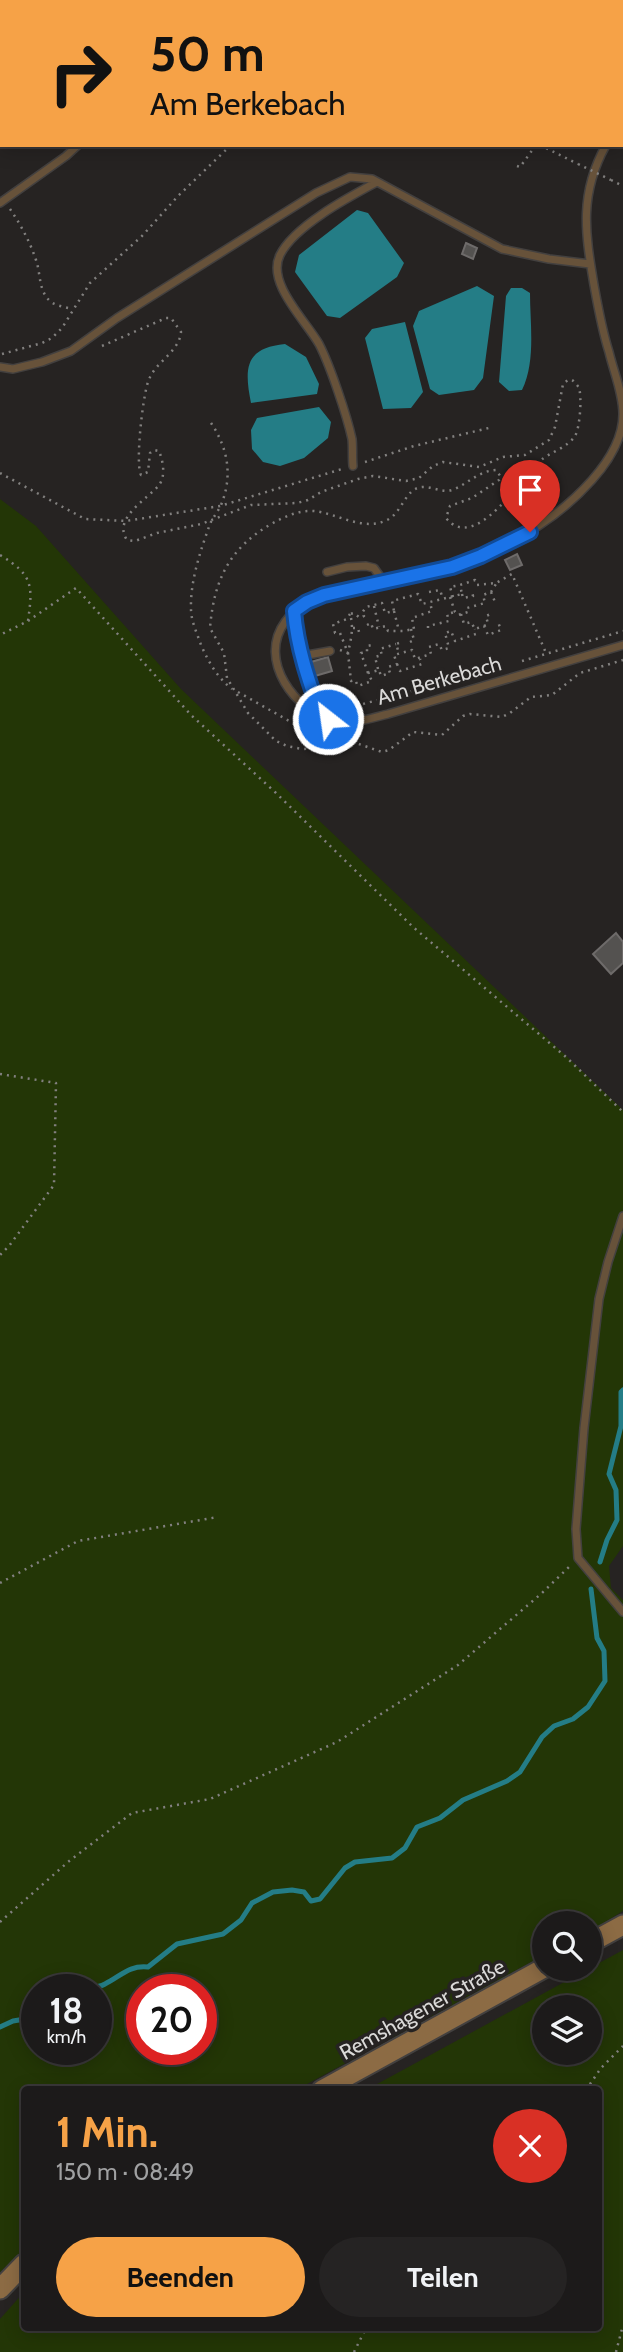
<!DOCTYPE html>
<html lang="de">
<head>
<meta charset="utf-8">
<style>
  body { margin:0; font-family:Cabin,sans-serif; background:#252323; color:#f1f3f6; height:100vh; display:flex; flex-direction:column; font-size:26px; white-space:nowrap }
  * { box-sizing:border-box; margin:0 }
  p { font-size:23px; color:#a0a1a2 }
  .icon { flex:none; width:38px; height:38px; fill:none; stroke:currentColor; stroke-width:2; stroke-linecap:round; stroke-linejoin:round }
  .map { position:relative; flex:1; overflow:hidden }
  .sheet { position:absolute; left:21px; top:2086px; width:581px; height:245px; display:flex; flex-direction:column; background:#1c1a1a; border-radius:7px; box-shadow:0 4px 18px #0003,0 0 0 2px #3a3839 }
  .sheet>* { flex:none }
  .banner { position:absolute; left:0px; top:0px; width:623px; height:147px; box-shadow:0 4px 18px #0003,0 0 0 2px #3a3839; background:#f6a247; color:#111; overflow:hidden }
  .buttons { position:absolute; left:532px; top:1911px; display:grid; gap:14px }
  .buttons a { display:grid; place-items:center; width:70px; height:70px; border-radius:50%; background:#1c1a1a; box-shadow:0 4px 18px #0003,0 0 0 2px #3a3839; font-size:35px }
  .speed { position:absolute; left:21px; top:1974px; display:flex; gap:14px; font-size:35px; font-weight:700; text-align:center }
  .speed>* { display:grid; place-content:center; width:91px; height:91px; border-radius:50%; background:#1c1a1a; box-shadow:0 4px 18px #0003,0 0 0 2px #3a3839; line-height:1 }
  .speed small { font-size:18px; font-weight:400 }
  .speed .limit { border:10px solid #d22; background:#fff; color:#111 }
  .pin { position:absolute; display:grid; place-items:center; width:60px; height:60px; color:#fff; margin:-72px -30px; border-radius:50% 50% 50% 0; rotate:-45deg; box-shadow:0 0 7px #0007 }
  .pin .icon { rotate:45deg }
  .me { position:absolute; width:77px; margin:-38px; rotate:330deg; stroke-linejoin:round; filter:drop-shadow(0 0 5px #0008) }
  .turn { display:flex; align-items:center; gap:24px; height:147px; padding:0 35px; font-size:32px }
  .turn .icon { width:91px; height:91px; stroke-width:2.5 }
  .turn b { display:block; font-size:49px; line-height:60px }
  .round { display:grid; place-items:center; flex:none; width:74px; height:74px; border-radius:37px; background:#252323 }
  .overview { display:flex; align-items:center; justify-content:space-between; height:119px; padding:0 35px }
  h1 { font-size:42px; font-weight:800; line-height:52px; color:#f6a247 }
  .cta { display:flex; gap:14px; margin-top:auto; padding:14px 35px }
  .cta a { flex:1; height:80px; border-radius:42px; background:#f6a247; color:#111; font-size:28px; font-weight:800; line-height:80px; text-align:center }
  .cta a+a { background:#252323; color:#f1f3f6 }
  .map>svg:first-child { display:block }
  .green { fill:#233606; fill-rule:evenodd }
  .water { fill:#247d86 }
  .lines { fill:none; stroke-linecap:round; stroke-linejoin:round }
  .stream { stroke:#247d86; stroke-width:5 }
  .building { fill:#545250; stroke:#6e6b6a; stroke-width:2 }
  .service-casing { stroke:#43403f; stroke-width:10 }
  .secondary-casing { stroke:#43403f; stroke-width:23 }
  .path { stroke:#82807f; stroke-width:2.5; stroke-dasharray:2 5; stroke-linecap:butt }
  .service { stroke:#67523a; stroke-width:7 }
  .secondary { stroke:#8c6b44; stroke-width:19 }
  .path-bridge { stroke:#82807f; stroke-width:2.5; stroke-dasharray:2 5; stroke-linecap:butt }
  .route-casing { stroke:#114b97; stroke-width:18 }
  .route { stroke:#1a73e8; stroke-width:12 }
  .labels { text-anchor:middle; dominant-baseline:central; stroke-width:7; stroke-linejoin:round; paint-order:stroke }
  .street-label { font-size:21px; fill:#dad9d8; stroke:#262322 }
</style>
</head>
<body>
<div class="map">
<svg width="623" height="2352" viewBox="0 0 623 2352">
  <rect width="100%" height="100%" fill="#262322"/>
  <!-- green -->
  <path class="green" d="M0,499L36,526L181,689L623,1110V1546L609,1566L611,1588L623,1600V1911L590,1931V1923H544V1955L298,2089L24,2090V2249L0,2272ZM37,1990H96V2049H37ZM142,1990H201V2049H142Z
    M623,1950V2352H0V2319L24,2292V2328H598V2090L368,2089ZM590,2007V2053H544V2007Z"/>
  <!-- water -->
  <path class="water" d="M357,210L368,213L404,263L397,277L340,318L327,316L295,272L299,255Z
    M477,286L494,296L483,378L474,390L439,395L430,389L413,326L419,311Z
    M511,288H522L530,293C530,324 536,361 522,390L509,391L499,382L506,296Z
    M405,322L423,392L411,408L383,409L365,338L372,329Z
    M285,344L306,357L319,384L317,394L251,403C244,368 245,348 285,344Z
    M319,407L331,422L328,438L304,458L280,466L263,462L252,449L251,430L257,418Z"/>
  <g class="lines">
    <!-- stream -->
    <path class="stream" d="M621,61L623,60
      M600,1562L607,1540L617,1520L616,1490L609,1474L621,1426V1392L623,1390
      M77,1990C86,1988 98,1988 105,1984C121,1976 129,1965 148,1967L177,1944L223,1934L241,1920L252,1903L273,1892L292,1890L304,1892L311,1901L320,1899L345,1868L355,1862L392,1858L405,1848L417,1827L440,1818L463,1800L507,1781L520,1772L542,1737L554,1726L573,1719L588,1707L605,1681L604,1651L597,1638L591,1589
      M0,2027L13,2021L37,2017"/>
  </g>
  <!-- building -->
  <path class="building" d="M466,243L477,248L473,259L462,254Z
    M517,554L522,565L510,570L505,560Z
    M328,657L332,671L315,676L311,662Z
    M616,933L623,942V963L611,974L593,954Z"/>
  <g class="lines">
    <!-- service casing -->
    <g class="service-casing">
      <path id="service" d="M608,2L611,0
        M621,123L623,121
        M606,145C579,194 585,232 594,285C598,307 602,330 609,352C614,373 623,393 623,414C623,440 608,462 592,480C521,560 423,574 324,595C308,601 295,608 285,622C257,660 295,712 335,721C352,725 371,718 388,714L623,645
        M0,203L66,156L78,145
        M0,367L13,369L42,362L71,351L117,318L316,193L350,177L372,179L502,249L549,259L590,264
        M353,466C352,457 353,448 352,439C347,416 330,365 319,344C306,321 266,283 280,255C294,226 349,197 377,182
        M327,572L347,567L366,566L374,568L384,582
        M294,611L302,656L321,715
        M302,656L330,651
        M623,1216L608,1262L599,1299L584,1428L576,1529L578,1558L623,1612"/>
    </g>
    <!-- secondary casing -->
    <g class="secondary-casing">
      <path id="secondary" d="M590,1943L623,1925
        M322,2090L544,1968
        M0,2289L24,2264"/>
    </g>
    <!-- path -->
    <path class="path" d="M246,0L250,2
      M540,145L578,164
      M517,166L520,167L536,145
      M611,180L623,186
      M10,209C21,225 30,242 36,260C41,274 38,291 51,302C57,306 65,307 72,309
      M102,346L166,318H171L181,332C179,353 155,361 148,382C143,396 135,463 141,475L148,472L150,453L154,450L159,451C163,461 166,476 159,485C148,499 112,518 127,540L135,541L157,533L201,524L251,505L297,503L308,500L321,492L358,479L373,476L406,481L419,478L433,466L443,462L479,467L503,457L525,455L549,440L555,427L563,384L568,380H572C574,381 578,386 579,388C582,397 580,428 575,436C567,448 550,452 540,461C521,478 475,554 446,518L450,506L472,498L499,480L501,477L496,470C478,471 468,484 452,490C439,494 424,480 411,492C403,500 398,515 387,520C364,532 336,513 314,511C299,510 286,516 273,523C230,547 214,579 210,628L224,653L227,678L248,713L276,741L287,746L302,749L333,748L353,742L382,752L389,750L413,732L442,735L463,716L470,714L502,717L510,713L531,697L552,695L580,673L623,660
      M2,354L42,343L52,338L62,328L90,283L142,236L178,196L231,145
      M211,423C228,448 233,476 221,505C218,512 213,517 210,524C201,549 190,581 191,609C191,621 197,633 201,645C209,663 217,677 232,689
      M365,462L414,446L493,427
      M0,473L85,519L126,521L220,506L342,469
      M0,555C33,575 33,585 28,621L0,635
      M429,592L440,590L443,599
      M491,592L495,602L497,601
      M462,594L463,598L473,596L472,592
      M450,597L455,612L458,615L468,612L467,608L485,603L483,595L491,592L496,584
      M453,597L450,587L460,585
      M374,606L379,627
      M394,611L399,631
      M350,614L347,619L333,624L335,633H340L348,653L351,681L355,680L358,686L372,681L368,673L379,670L381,676L390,673L388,667L397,664L394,655L412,650L415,659L431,654L429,647L439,644L442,650L449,648L445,633L451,631L455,641L476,634L475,629
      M461,614L464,624L471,622L475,629L484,626L488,635L501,630L498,622
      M28,621L76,588L191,715L276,793L413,927L566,1057L623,1112
      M367,625L371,623L373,629L386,626L388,631H403L414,629L412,618L432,611L430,602
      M484,626L488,624L486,616L491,614
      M353,628H358L359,632
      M428,628V626L449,621L447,614L455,612
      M410,642L414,640L411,629
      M399,643L396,644L399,653
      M340,650L348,653C351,639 354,628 350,614L354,613L360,618L364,616L362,613L366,607L382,603L385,613L394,611L392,601L418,594L422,604L462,594L460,585L475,580L477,585L496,583L512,574L546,653
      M522,661L623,631
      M397,664L400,671L422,664L420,659
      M378,669L375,657L382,655L380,649L396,644
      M368,673L361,653L367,652V646L372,645
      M238,692L298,726L309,722
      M329,701L346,706L359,705L465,677
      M0,1074L56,1083L54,1185L9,1246L0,1255
      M0,1583L78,1541L218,1517
      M0,1922L68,1862L132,1813L210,1799L337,1742L458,1665L542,1593L570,1566
      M586,2090L601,2068L623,2046
      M354,2352L366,2328
      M616,2352L623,2325"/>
    <!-- service -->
    <use href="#service" class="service"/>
    <!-- secondary -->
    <use href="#secondary" class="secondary"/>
    <!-- path-bridge -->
    <path class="path-bridge" d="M578,164L611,180"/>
  </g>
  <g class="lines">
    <!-- route casing -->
    <g class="route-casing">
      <path id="route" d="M328,719L321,716C309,682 297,648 294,611L307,602L324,595L452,567L481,556L530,532"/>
    </g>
    <!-- route -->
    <use href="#route" class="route"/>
  </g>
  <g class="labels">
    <!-- street labels -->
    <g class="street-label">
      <text transform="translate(439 680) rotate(-16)">Am Berkebach</text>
      <text transform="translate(422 2009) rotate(-29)">Remshagener Straße</text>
    </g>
  </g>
</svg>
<div class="buttons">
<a><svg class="icon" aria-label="search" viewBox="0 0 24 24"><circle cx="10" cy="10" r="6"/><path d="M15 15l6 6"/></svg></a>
<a><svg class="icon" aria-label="layers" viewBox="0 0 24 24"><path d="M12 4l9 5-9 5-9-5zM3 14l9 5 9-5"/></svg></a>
</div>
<div class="speed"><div>18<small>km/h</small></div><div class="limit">20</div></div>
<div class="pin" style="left:530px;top:532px;background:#d93025"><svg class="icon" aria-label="arrive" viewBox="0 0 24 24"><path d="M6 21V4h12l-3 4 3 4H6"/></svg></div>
<svg class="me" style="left:328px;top:719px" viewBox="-20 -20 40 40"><circle r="17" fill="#1a73e8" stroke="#fff" stroke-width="3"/><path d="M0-11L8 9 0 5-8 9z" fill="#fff"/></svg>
<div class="banner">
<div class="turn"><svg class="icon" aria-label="right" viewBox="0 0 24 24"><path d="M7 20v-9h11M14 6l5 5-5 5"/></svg><div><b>50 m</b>Am Berkebach</div></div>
</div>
<section class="sheet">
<div class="overview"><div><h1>1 Min.</h1><p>150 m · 08:49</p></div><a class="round" style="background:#d93025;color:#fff"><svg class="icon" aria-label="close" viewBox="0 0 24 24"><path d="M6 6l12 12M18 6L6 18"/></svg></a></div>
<div class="cta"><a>Beenden</a><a>Teilen</a></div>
</section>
</div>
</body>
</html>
